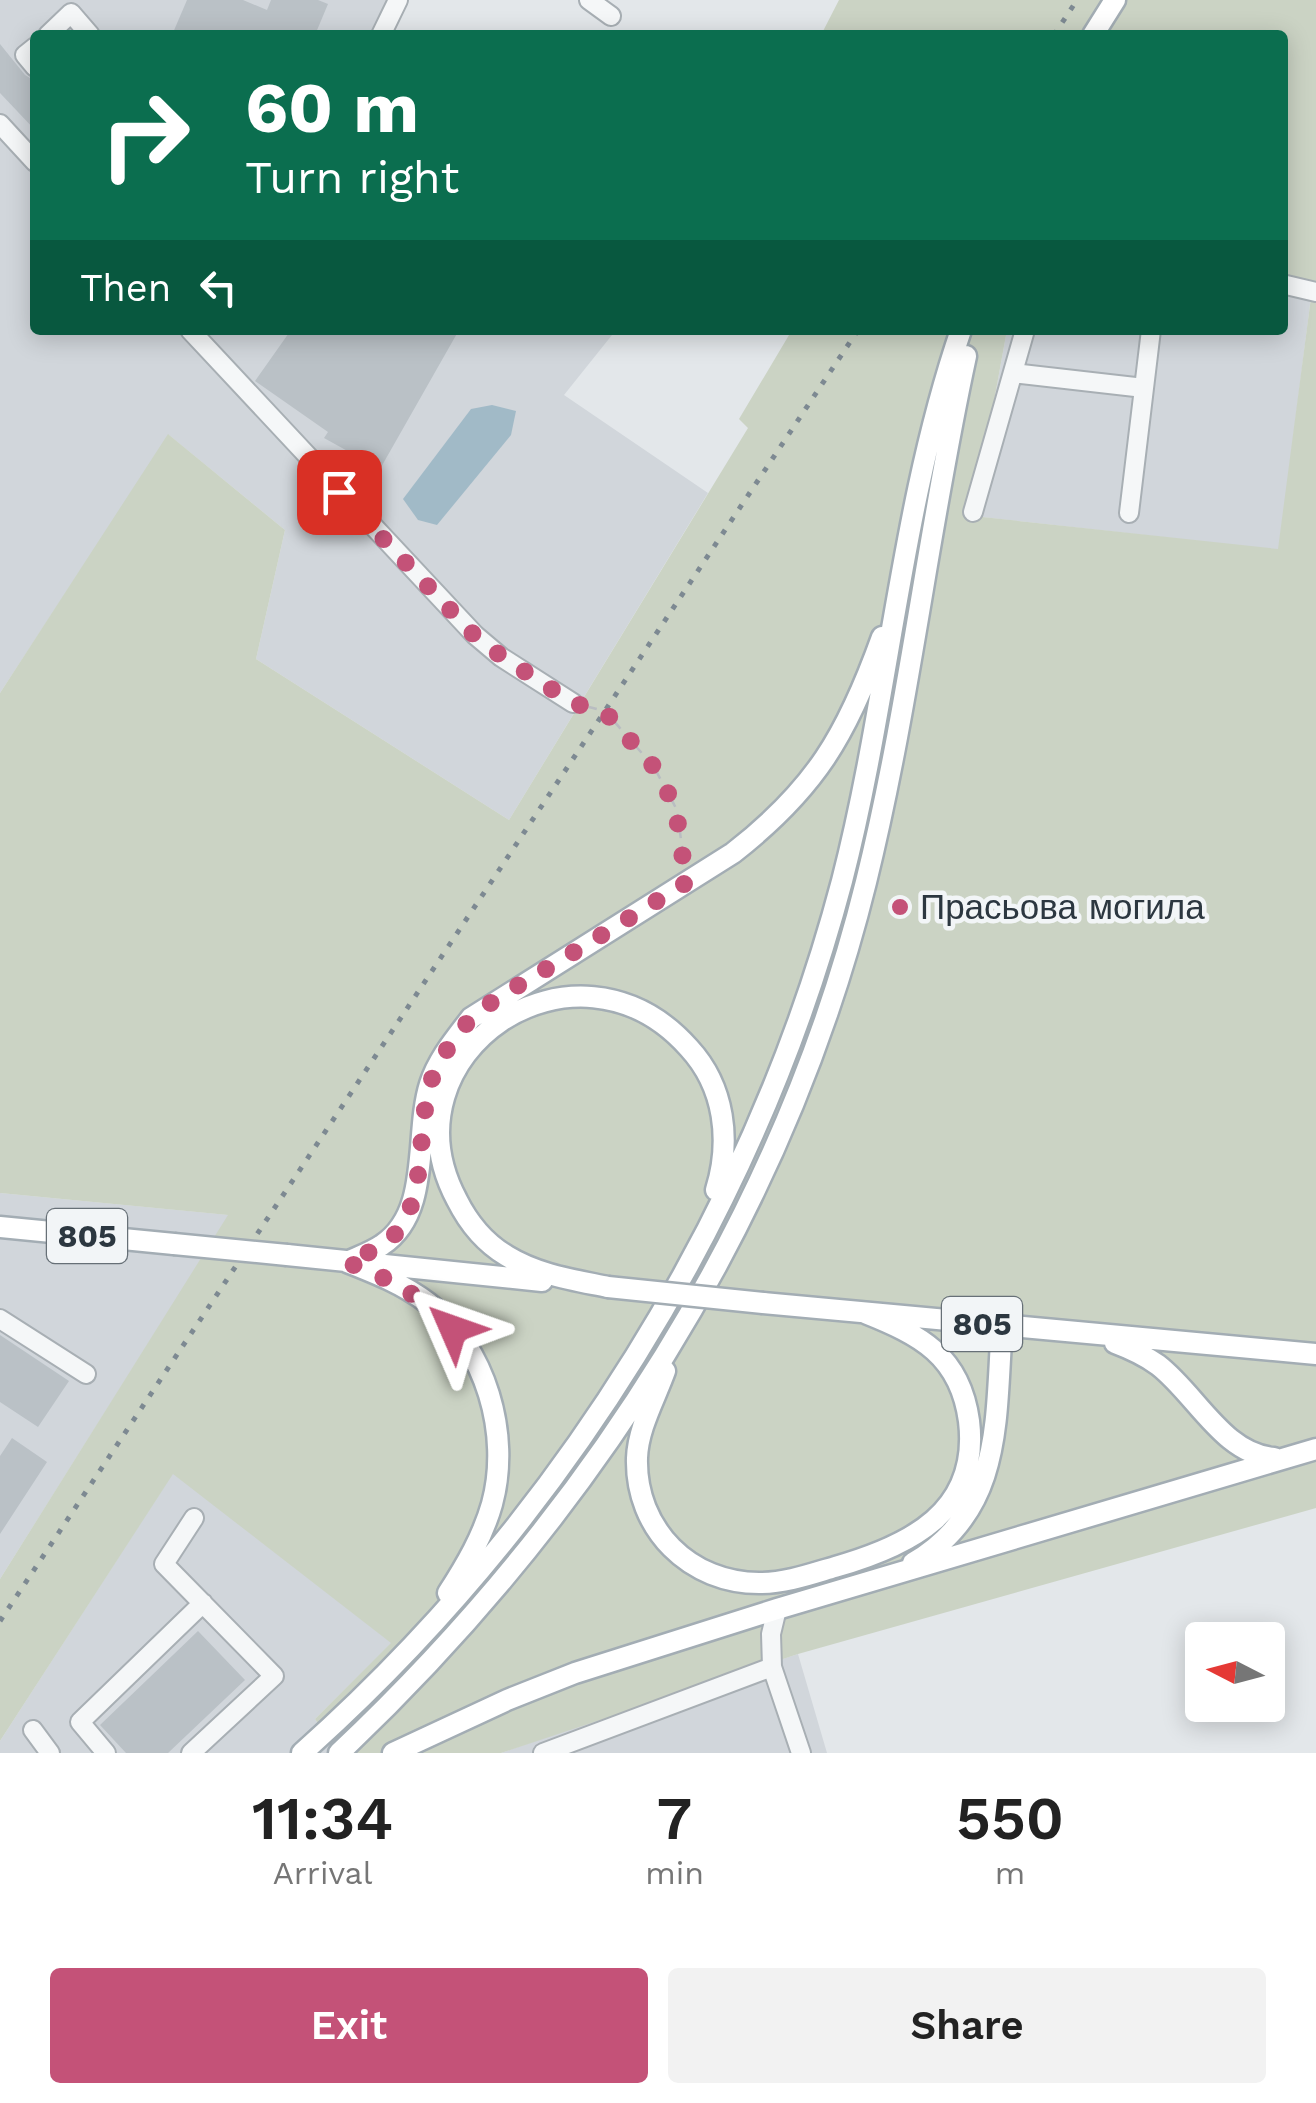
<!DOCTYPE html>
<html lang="en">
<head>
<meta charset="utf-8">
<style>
  body { margin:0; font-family:"Work Sans",sans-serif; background:#f2f2f2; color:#222; height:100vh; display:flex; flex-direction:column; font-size:38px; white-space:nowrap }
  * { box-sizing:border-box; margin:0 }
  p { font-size:32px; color:#767676 }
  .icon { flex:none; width:55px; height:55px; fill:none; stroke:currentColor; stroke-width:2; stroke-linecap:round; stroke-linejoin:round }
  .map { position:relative; height:1753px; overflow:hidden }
  .panel { display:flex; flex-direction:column; background:#fff; flex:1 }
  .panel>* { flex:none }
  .banner { position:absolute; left:30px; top:30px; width:1258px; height:305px; border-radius:10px; box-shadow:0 5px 25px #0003; background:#0b6e4f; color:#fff; overflow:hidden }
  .needle { width:65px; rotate:276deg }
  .tools { position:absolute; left:1185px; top:1622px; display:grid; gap:20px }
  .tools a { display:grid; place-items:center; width:100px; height:100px; border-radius:10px; background:#fff; box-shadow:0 5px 25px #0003; font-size:50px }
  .pin { position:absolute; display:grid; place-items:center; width:85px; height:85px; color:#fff; margin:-42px; border-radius:20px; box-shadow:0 5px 15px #0006 }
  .me { position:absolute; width:110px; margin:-55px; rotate:313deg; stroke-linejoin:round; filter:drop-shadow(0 0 8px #0008) }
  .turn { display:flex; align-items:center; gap:35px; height:210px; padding:0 50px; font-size:45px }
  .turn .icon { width:130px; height:130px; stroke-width:2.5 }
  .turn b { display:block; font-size:70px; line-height:85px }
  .then { display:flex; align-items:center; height:95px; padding:0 50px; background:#0003; gap:20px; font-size:38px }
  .eta { display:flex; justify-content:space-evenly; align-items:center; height:170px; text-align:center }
  .eta b { font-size:60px; font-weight:600; line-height:70px }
  .button { display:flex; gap:20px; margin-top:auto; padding:20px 50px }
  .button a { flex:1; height:115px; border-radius:10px; background:#c45278; color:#fff; font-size:40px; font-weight:600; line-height:115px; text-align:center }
  .button a+a { background:#f2f2f2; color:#222 }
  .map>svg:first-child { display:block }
  .built { fill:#d1d6db }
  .green { fill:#cbd3c4 }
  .water { fill:#a1bac7 }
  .building { fill:#bac1c6 }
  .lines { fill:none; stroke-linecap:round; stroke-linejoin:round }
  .minor-casing { stroke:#a8afb4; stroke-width:22 }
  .major-casing { stroke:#a3adb4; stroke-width:25 }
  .path { stroke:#b9bdc1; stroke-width:2.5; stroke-dasharray:8 8; stroke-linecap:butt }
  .minor { stroke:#f5f7f8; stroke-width:18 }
  .major { stroke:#fff; stroke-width:20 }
  .rail { stroke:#7d8992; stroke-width:5; stroke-dasharray:5 10; stroke-linecap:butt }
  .major-bridge-casing { stroke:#a3adb4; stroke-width:25; stroke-linecap:butt }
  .major-bridge { stroke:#fff; stroke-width:20 }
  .route { stroke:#c45278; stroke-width:18; stroke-dasharray:0 32.4 }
  .poi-dot { fill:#c45278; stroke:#f2f5f7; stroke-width:4 }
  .labels { text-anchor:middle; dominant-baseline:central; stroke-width:9; stroke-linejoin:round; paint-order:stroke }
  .shield { fill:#f2f5f7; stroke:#677077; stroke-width:2.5 }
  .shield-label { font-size:32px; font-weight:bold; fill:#2c3740 }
  .poi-label { font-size:35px; fill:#2c3740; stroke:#f2f5f7; text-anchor:start }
</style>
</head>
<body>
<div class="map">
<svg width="1316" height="1753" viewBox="0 0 1316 1753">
  <rect width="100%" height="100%" fill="#e3e7ea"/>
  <!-- built -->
  <path class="built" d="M0,0H405L392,35H35V330H604L612,335L564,395L708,493L509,820L256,659L285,530L169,435L0,693Z
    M1283,278L1313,281L1279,550L973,516L1007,330H1282Z
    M0,1193L229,1215L0,1579Z
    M173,1473L392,1643L315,1719L337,1753H0V1741Z
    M798,1654L827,1753H501L593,1721Z"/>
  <!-- green -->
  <path class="green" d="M839,0H1316V1508L798,1654L501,1753H337L315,1719L391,1643L173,1474L0,1741V1579L228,1215L0,1193V693L168,434L285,530L256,659L509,820L748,428L739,419L792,330H1007L973,516L1278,549L1313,282L1283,278L1282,35H821Z"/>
  <!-- water -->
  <path class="water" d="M492,405L516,411L511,435L437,525L418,520L403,499L471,409Z"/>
  <!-- building -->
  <path class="building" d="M187,0H243L267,10L271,0H318L328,4L315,35H172Z
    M0,44L25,75L35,81V130L0,93Z
    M291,330H459L380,469L324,438L328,432L255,381Z
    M0,1335L69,1381L38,1427L0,1402Z
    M12,1438L47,1462L0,1534V1456Z
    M198,1631L245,1680L168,1753H126L100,1725Z"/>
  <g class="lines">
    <!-- minor casing -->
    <g class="minor-casing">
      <path id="minor" d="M589,0L611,16
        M48,35L71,13L90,35
        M381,35L398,0
        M35,47L25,55L35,67
        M0,124L35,162
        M1282,284L1316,292
        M190,330L475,635L501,657L573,703
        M1013,373L1144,388
        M973,512L1025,330
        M1129,513L1151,330
        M0,1319L86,1374
        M772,1667L801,1753
        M33,1730L50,1753
        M106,1753L80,1722L203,1603
        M191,1753L274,1676L164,1564L194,1518
        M543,1753L772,1667L771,1634L777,1609"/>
    </g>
    <!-- major casing -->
    <g class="major-casing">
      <path id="major" d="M1093,35L1115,0
        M0,1227L174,1244
        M287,1255L542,1281
        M347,1262C358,1257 372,1252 382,1245C432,1212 414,1134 430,1084C438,1059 455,1039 471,1018L733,853C815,789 847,735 882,637
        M347,1262C375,1273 403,1284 428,1303C486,1347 511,1435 492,1504C483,1536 466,1565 448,1593
        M608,1287C574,1280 538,1275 507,1256C485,1243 468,1222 457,1200C379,1054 575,920 689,1048C725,1087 731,1141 716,1190
        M763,1303L1316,1354
        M1115,1343C1131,1349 1144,1355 1158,1365C1196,1394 1223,1454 1274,1458
        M665,1371C655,1399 638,1428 637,1458C635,1529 690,1584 761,1583C786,1583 811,1574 835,1567C909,1546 980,1512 969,1421C960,1355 920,1335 865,1313
        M913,1563C1004,1510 995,1419 1002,1326
        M302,1753C559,1524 754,1214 842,881C889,699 900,508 961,330
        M339,1753C588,1518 783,1218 866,882C909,708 928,530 966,356
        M393,1753L507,1700L575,1673L777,1609L1316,1449"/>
    </g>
    <!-- path -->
    <path class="path" d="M589,707L605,711L654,767L677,810L684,862"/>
    <!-- minor -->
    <use href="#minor" class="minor"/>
    <!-- major -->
    <use href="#major" class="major"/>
    <!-- rail -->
    <path class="rail" d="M1054,35L1077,0
      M0,1621L858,330"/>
    <!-- major-bridge casing -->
    <g class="major-bridge-casing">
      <path id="major-bridge" d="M174,1244L287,1255
        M608,1287L763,1303"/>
    </g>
    <!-- major-bridge -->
    <use href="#major-bridge" class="major-bridge"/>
  </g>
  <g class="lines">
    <!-- route -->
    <path class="route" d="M339,492L474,635L501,656L573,703L605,712L654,767L677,810L679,842L689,881C642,910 594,940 546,969C522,984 491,999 470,1020C456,1034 445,1052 436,1069C411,1121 435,1212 381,1246C371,1252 358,1257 346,1262C389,1278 422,1296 453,1329"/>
  </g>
  <!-- markers -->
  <circle class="poi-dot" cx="900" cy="907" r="10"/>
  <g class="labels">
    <!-- shield labels -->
    <g class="shield">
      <rect x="47" y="1209" width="80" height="54" rx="8"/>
      <rect x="942" y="1297" width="80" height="54" rx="8"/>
    </g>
    <g class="shield-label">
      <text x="87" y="1236">805</text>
      <text x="982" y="1324">805</text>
    </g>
    <!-- poi labels -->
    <g class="poi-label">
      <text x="920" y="907">Прасьова могила</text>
    </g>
  </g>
</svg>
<div class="tools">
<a><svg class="needle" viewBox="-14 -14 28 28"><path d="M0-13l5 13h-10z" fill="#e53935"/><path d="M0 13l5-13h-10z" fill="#767676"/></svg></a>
</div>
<div class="pin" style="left:339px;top:492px;background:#d93025"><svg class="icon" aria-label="arrive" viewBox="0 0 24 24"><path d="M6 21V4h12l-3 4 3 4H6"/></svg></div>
<svg class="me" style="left:453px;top:1329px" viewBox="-20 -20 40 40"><path d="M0-17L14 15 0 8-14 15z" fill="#c45278" stroke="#fff" stroke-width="4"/></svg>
<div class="banner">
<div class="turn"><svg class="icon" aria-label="right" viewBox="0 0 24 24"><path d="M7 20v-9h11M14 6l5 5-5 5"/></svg><div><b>60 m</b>Turn right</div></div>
<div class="then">Then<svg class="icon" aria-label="left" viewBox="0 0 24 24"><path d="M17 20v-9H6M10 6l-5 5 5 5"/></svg></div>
</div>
</div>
<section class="panel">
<div class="eta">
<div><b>11:34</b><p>Arrival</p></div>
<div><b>7</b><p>min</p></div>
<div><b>550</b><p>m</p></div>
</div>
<div class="button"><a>Exit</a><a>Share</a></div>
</section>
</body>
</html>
